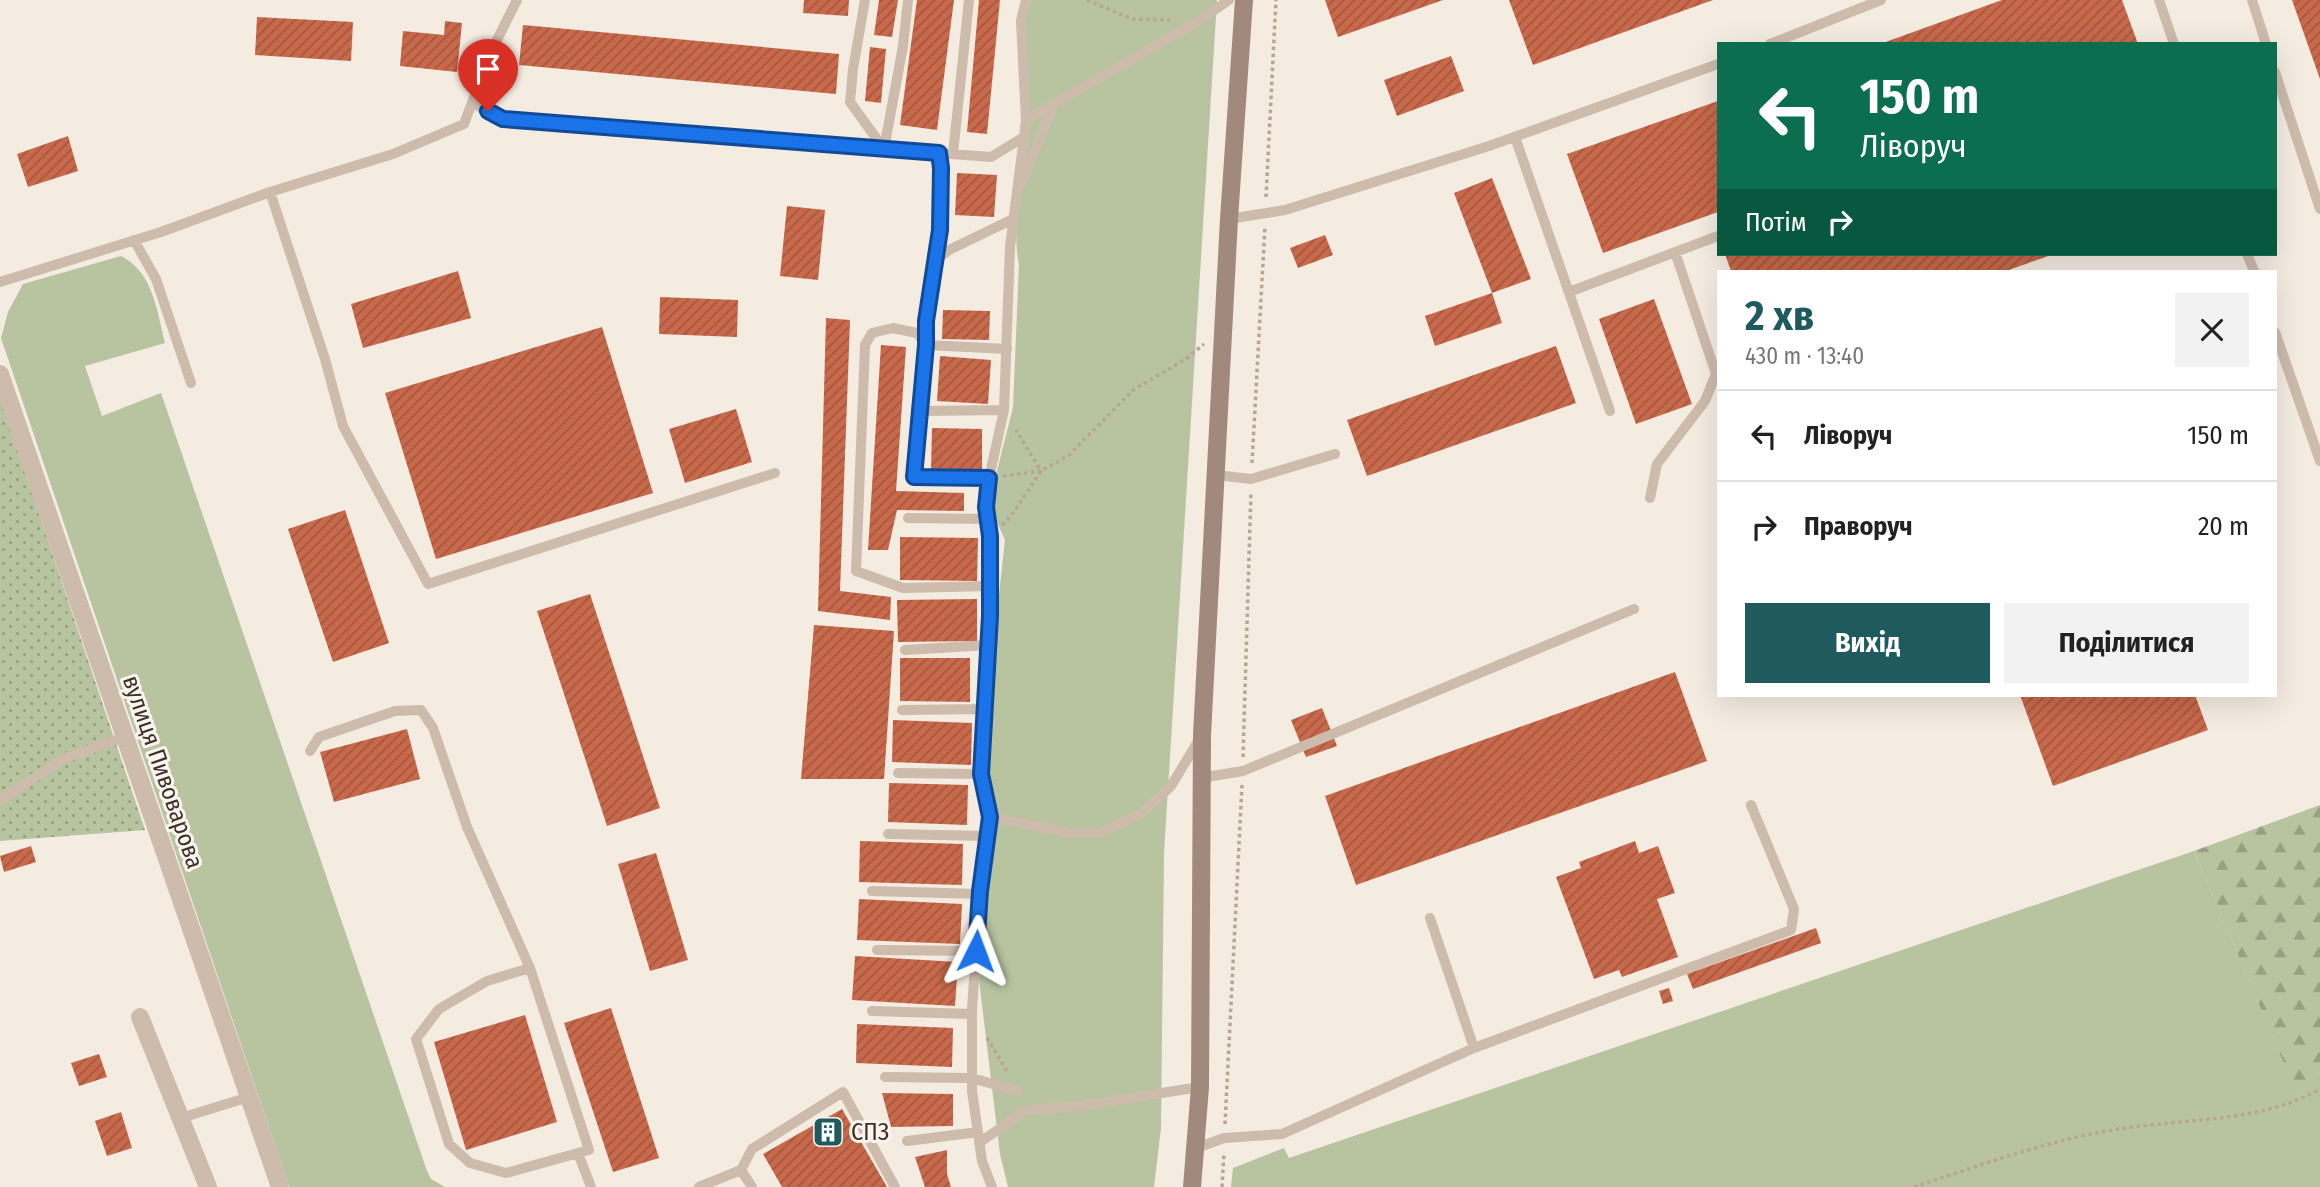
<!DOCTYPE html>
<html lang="uk">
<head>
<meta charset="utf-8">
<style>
  body { margin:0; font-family:"Fira Sans Condensed",sans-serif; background:#f2f2f2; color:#222; height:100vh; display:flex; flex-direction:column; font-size:26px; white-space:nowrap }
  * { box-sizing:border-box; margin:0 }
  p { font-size:23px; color:#767676 }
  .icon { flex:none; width:38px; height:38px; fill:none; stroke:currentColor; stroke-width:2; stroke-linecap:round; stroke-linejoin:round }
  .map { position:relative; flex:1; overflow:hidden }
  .panel { position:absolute; left:1717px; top:270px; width:560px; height:427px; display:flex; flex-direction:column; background:#fff; border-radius:0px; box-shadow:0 7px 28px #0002 }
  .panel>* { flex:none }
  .top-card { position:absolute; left:1717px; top:42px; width:560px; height:214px; border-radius:0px; box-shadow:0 7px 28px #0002; background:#0b6e4f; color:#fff; overflow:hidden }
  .pin { position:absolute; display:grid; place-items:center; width:60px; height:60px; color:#fff; margin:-72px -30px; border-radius:50% 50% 50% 0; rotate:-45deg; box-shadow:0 0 7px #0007 }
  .pin .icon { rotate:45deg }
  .me { position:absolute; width:77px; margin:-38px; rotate:3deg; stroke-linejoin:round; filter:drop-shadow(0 0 5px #0008) }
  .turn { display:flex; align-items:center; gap:24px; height:147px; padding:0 28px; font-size:32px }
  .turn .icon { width:91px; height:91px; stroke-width:2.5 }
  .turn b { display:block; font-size:49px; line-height:60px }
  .then { display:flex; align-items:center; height:66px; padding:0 28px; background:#0003; gap:14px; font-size:26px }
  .round { display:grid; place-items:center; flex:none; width:74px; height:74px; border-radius:0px; background:#f2f2f2 }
  .summary { display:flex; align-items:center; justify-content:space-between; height:119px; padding:0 28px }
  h1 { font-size:42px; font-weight:700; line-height:52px; color:#1f5a5e }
  .button { display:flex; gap:14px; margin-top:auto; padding:14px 28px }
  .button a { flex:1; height:80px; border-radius:0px; background:#1f5a5e; color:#fff; font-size:28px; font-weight:700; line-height:80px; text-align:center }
  .button a+a { background:#f2f2f2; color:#222 }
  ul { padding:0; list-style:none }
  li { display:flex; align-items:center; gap:21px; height:91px; padding:0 28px; border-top:2px solid #e0e0e0 }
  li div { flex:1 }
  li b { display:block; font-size:26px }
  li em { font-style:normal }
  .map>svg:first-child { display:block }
  .green { fill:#b8c4a0 }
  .forest { fill:url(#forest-firs) }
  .garden { fill:url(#garden-dots) }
  .building { fill:url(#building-hatch) }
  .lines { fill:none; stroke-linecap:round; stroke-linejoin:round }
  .path { stroke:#b9a596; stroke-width:3.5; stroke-dasharray:3.5 3.5; stroke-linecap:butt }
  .lane { stroke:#cdbbac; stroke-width:10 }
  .street { stroke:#cdbbac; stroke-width:18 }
  .secondary { stroke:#a18a7d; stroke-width:18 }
  .route-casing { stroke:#114b97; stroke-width:18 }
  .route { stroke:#1a73e8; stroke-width:12 }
  .labels { text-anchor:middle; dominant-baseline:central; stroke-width:6; stroke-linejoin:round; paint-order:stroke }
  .street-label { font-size:24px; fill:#3b302b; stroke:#fbf5ee }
  .poi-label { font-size:24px; fill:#3b302b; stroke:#fbf5ee; text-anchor:start }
</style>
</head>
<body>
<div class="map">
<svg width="2320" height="1187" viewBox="0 0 2320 1187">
  <defs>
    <pattern id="forest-firs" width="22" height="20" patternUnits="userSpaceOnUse" patternTransform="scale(1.75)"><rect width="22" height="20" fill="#b8c4a0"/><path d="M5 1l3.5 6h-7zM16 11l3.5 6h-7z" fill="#97a083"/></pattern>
    <pattern id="garden-dots" width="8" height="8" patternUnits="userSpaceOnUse" patternTransform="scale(1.75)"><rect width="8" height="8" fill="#b8c4a0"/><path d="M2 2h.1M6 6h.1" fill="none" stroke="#97a083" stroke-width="1.8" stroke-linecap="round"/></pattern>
    <pattern id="building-hatch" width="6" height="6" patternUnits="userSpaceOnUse" patternTransform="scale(1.75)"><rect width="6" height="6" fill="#c8694b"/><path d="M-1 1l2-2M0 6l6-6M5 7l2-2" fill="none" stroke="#a4573f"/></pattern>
  </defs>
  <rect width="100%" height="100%" fill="#f4ebe1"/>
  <!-- green -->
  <path class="green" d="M1031,0H1217L1164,853L1161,1128L1154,1187H1008L1000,1154L979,980L991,860L989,775L992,658L1005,540L993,513L991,495L1013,407L1019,264C1011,230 1023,191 1025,157C1027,112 1025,66 1025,21Z
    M121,256C153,272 157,311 165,343L85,366L102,416L161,393L427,1171L431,1179L445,1187H290L288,1183L1,338L8,312L23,284Z
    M2194,851L2294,1086L2320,1073V1187H1231L1233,1168L1284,1148L1289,1158Z"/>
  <!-- forest -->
  <path class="forest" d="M2320,805V1073L2294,1087L2194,851Z"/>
  <!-- garden -->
  <path class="garden" d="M0,398L145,830L0,841Z"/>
  <!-- building -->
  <path class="building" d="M804,0H849L848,16L803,13Z
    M879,0H898L892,37L874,35Z
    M917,0H954L937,130L900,125Z
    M979,0H1000L987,134L967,132Z
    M1325,0H1443L1338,37Z
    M1509,0H1713L1533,65Z
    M2002,0H2122L2138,44H1880Z
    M2292,0H2320V79Z
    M257,17L353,22L351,61L255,55Z
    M445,21L462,23L457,72L400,66L403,31L444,35Z
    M523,25L839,54L836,94L519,65Z
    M870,47L886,49L881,103L865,101Z
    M1451,56L1464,91L1397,116L1384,80Z
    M1718,101V212L1603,253L1567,154Z
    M68,136L78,171L28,187L17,154Z
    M957,173L997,175L994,217L955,215Z
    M1492,178L1531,279L1492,293L1454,193Z
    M787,206L825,210L818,280L780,276Z
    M1325,235L1333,255L1298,268L1290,248Z
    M1725,254H2054L2006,271H1731Z
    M458,271L471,318L363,348L351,304Z
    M1492,293L1502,323L1435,346L1425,316Z
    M660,297L738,300L737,337L659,334Z
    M1654,299L1692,404L1636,424L1599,319Z
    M943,310L990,311L989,340L942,339Z
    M826,318L850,320L840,591L891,597L890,620L818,611Z
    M602,327L653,493L436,559L385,393Z
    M881,345L906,347L896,491L964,493V511L897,510L888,550H868Z
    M1556,346L1576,403L1367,476L1347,420Z
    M940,356L991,360L988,404L937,401Z
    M736,409L752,462L685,483L669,429Z
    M932,428L982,429V471L931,470Z
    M345,510L389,643L333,662L288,529Z
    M900,537L978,538L977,581L900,580Z
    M590,594L660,808L607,826L537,611Z
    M977,599V641L898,642L897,600Z
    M814,625L894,631L884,779H801Z
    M900,658H970V702L900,701Z
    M1675,672L1707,761L1356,885L1325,796Z
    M2020,695H2195L2208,730L2053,786Z
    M1322,708L1337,746L1306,757L1291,720Z
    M893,720L972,723L971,765L892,762Z
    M407,729L420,779L334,802L320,752Z
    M889,783L968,785L967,825L888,822Z
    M860,841L963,844L962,885L859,882Z
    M1635,841L1639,853L1658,846L1675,893L1657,899L1678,957L1622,977L1619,970L1594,979L1556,877L1581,868L1579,862Z
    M31,846L36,862L4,872L0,856Z
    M656,853L688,960L650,971L618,864Z
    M859,899L962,904L960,944L857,940Z
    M1816,928L1821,943L1693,989L1687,974Z
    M855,956L958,962L955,1006L852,1000Z
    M1669,988L1673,1001L1663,1004L1659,991Z
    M611,1008L659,1158L613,1172L564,1023Z
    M525,1015L557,1122L466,1150L434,1042Z
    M857,1024L953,1028L952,1067L856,1063Z
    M99,1054L107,1077L79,1086L71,1063Z
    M882,1093L953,1094V1126L891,1127Z
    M842,1109L887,1187H782L763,1154Z
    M121,1112L132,1148L107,1156L95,1121Z
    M947,1150V1174L951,1187H925L915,1157Z"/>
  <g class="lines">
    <!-- path -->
    <path class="path" d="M1087,0L1132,19L1170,20
      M1266,197L1276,0
      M1252,463L1265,226
      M1003,476L1041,471L1016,430
      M1002,525L1011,516L1041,471L1069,455L1133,390L1186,359L1204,344
      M1243,757L1251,491
      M987,1038L1008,1073
      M1225,1124L1242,785
      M1222,1187L1224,1152
      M1914,1187C1979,1166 2045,1141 2113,1130C2181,1118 2258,1124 2320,1089"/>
    <!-- lane -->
    <path class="lane" d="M865,0L853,69L850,102L884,149L991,157L1024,137L1026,120L1021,21L1026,0
      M2159,0L2174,44
      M2252,0L2266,44
      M1770,44L1881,0
      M2275,72L2320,209
      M472,103L503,119L884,149L903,46L908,0
      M1026,120L1200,20L1229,0
      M1515,137L1610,411
      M953,154L969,0
      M1021,184L1054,104
      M270,192L325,359L343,426L428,584L775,473
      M1229,219L1285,210L1489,146L1718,64
      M134,240L156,279L191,383
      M2247,254L2254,271
      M935,261C941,225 944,189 939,153
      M0,282L161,232L270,192L393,154L464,124L490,54L517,0
      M1569,292L1718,236
      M2275,332L2320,461
      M926,345L917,333L893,328L872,333L865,345L856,571L903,588L990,586
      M926,345V321L935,261L949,250L1013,219
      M920,411L1004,410
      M1216,475L1251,479L1335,454
      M989,478L914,477L926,345L1007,349
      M1650,498L1657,464L1705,401L1716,374L1675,252
      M908,518L988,519
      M905,650L989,645
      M902,710L986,709
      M310,751L319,737L395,711L421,710L433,728L467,827L530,968L487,981L439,1009L416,1039L449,1144L470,1163L506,1173L589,1150L530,968
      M898,773L981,774
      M1200,778L1243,771L1634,609
      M0,800L65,758L125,737
      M990,817L1071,833H1099L1141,814L1171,786L1200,738
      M888,834L988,836
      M872,891L980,894
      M1430,918L1474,1048
      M877,950L976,951
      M872,1011L972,1014
      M885,1077L972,1078L1017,1091
      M181,1118L249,1097
      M907,1141L978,1132
      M979,1143L1026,1110L1079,1106L1200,1087
      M1194,1149L1224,1138L1282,1134L1474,1048L1791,930L1794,909L1751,805
      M578,1153L591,1187
      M741,1170L752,1187
      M699,1187L741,1170L752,1149L843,1092L895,1187
      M992,1187L982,1161L972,1091V1009L980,891L990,817L981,774L990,616V536L986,507L989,478L1004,410L1010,247L1024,137"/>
    <!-- street -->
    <path class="street" d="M0,374L280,1187
      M140,1017L208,1187"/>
    <!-- secondary -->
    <path class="secondary" d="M1192,1187L1200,1087L1202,735L1229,219L1244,0"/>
  </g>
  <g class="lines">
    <!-- route casing -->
    <g class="route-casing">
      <path id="route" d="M488,111L503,119L939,153L941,168L940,230L926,321V345L914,477L989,478L986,507L990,536V616L981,774L990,817L980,891L976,951"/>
    </g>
    <!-- route -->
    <use href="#route" class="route"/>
  </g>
  <!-- icons -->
  <defs>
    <g id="building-square" transform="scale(1.575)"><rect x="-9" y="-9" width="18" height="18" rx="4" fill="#1f5a5e" stroke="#fbf5ee"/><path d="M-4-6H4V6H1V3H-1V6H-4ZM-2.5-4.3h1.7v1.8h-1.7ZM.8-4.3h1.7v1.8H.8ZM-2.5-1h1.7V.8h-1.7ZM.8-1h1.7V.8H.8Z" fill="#fff"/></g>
  </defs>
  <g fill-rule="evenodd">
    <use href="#building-square" x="828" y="1132"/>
  </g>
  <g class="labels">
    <!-- street labels -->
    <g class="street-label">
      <text transform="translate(163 772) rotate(71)">вулиця Пивоварова</text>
    </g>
    <!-- poi labels -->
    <g class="poi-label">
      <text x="851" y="1132">СПЗ</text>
    </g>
  </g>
</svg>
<div class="pin" style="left:488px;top:111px;background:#d93025"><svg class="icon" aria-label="arrive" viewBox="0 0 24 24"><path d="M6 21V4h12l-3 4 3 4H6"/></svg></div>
<svg class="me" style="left:976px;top:951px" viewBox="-20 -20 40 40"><path d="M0-17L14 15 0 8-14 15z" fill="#1a73e8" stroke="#fff" stroke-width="4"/></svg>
<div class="top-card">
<div class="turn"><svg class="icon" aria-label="left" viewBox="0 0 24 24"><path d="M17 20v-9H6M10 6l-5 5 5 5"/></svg><div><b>150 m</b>Ліворуч</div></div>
<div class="then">Потім<svg class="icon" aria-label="right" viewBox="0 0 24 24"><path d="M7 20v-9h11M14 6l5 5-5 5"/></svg></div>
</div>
<section class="panel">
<div class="summary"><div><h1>2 хв</h1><p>430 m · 13:40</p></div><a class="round"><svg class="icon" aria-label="close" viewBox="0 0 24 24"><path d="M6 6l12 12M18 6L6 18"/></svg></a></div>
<ul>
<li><svg class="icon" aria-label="left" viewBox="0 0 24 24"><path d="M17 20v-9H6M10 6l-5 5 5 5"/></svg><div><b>Ліворуч</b></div><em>150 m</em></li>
<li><svg class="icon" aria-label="right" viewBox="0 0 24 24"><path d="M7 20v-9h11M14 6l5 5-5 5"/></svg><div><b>Праворуч</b></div><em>20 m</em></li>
</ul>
<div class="button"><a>Вихід</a><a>Поділитися</a></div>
</section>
</div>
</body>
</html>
